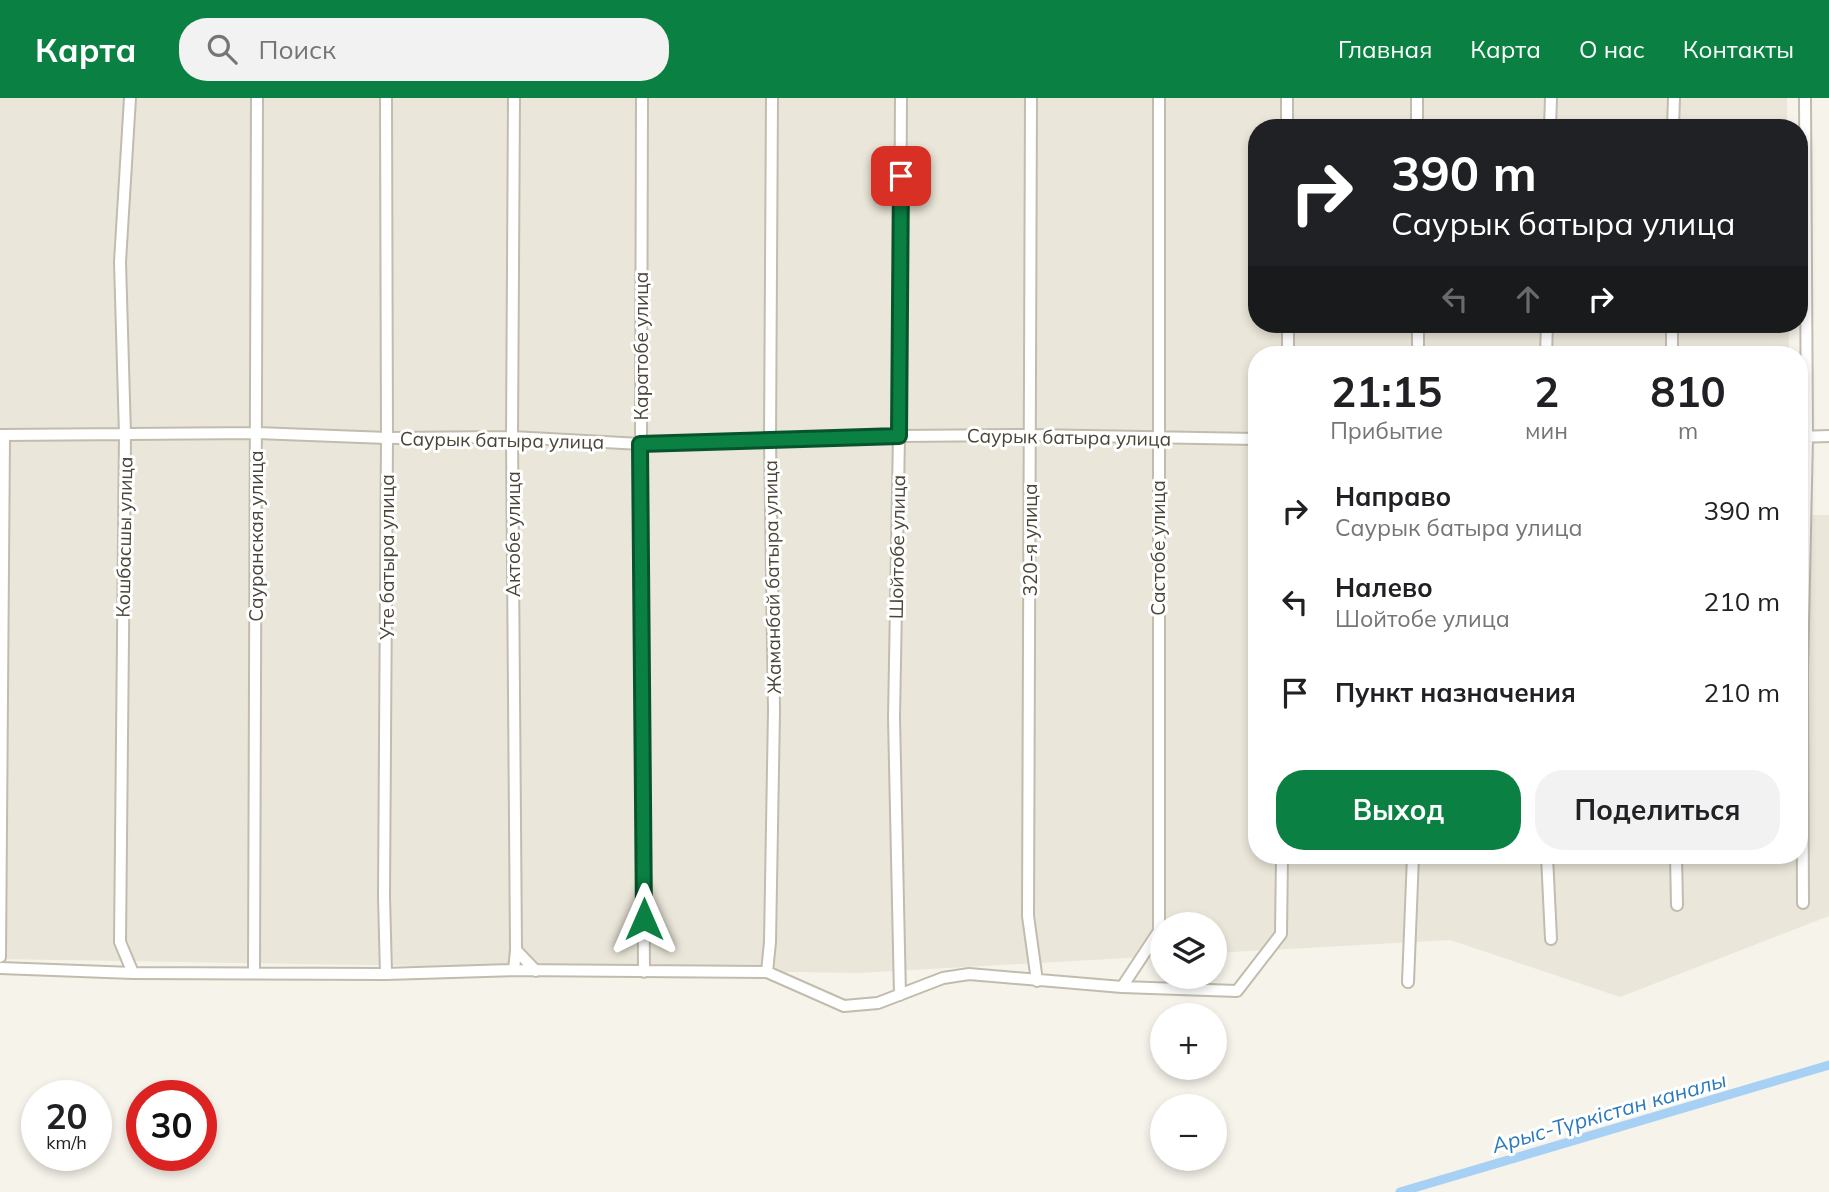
<!DOCTYPE html>
<html lang="ru">
<head>
<meta charset="utf-8">
<style>
  body { margin:0; font-family:Mulish,sans-serif; background:#f2f2f2; color:#202124; height:100vh; display:flex; flex-direction:column; font-size:26px; white-space:nowrap }
  * { box-sizing:border-box; margin:0 }
  p { font-size:23px; color:#757577 }
  .icon { flex:none; width:38px; height:38px; fill:none; stroke:currentColor; stroke-width:2; stroke-linecap:round; stroke-linejoin:round }
  .map { position:relative; flex:1; overflow:hidden }
  .sheet { position:absolute; left:1248px; top:248px; width:560px; height:518px; display:flex; flex-direction:column; background:#fff; border-radius:28px; box-shadow:0 4px 10px #0003 }
  .sheet>* { flex:none }
  .hud { position:absolute; left:1248px; top:21px; width:560px; height:214px; border-radius:28px; box-shadow:0 4px 10px #0003; background:#202124; color:#fff; overflow:hidden }
  .buttons { position:absolute; left:1150px; top:814px; display:grid; gap:14px }
  .buttons a { display:grid; place-items:center; width:77px; height:77px; border-radius:50%; background:#fff; box-shadow:0 4px 10px #0003; font-size:35px }
  .speed { position:absolute; left:21px; top:982px; display:flex; gap:14px; font-size:35px; font-weight:700; text-align:center }
  .speed>* { display:grid; place-content:center; width:91px; height:91px; border-radius:50%; background:#fff; box-shadow:0 4px 10px #0003; line-height:1 }
  .speed small { font-size:18px; font-weight:400 }
  .speed .limit { border:10px solid #d22; background:#fff; color:#111 }
  .pin { position:absolute; display:grid; place-items:center; width:60px; height:60px; color:#fff; margin:-30px; border-radius:14px; box-shadow:0 4px 10px #0006 }
  .me { position:absolute; width:77px; margin:-38px; rotate:0deg; stroke-linejoin:round; filter:drop-shadow(0 0 5px #0008) }
  .turn { display:flex; align-items:center; gap:24px; height:147px; padding:0 28px; font-size:32px }
  .turn .icon { width:91px; height:91px; stroke-width:2.5 }
  .turn b { display:block; font-size:49px; line-height:60px }
  .lanes { display:flex; align-items:center; height:66px; padding:0 28px; background:#0003; justify-content:center; gap:35px; direction:ltr }
  .lanes .off { opacity:.35 }
  .eta { display:flex; justify-content:space-evenly; align-items:center; height:119px; text-align:center }
  .eta b { font-size:42px; font-weight:700; line-height:49px }
  .button { display:flex; gap:14px; margin-top:auto; padding:14px 28px }
  .button a { flex:1; height:80px; border-radius:28px; background:#0b8043; color:#fff; font-size:28px; font-weight:700; line-height:80px; text-align:center }
  .button a+a { background:#f2f2f2; color:#202124 }
  ul { padding:0; list-style:none }
  li { display:flex; align-items:center; gap:21px; height:91px; padding:0 28px }
  li div { flex:1 }
  li b { display:block; font-size:26px }
  li em { font-style:normal }
  header { display:flex; align-items:center; gap:42px; box-sizing:border-box; height:98px; padding:0 35px; background:#0b8043; color:#fff }
  header strong { font-size:33px }
  nav { display:flex; gap:38px; margin-inline-start:auto; font-size:24px }
  .search { width:490px; height:63px; background:#f2f2f2; display:flex; align-items:center; gap:18px; box-sizing:border-box; padding:0 24px; border-radius:28px; color:#757577; font-size:26px }
  .map>svg:first-child { display:block }
  .residential { fill:#eae6d9 }
  .lines { fill:none; stroke-linecap:round; stroke-linejoin:round }
  .canal { stroke:#a6d1f4; stroke-width:9 }
  .minor-casing { stroke:#c2bcad; stroke-width:14 }
  .minor { stroke:#fff; stroke-width:10 }
  .route-casing { stroke:#07532c; stroke-width:18 }
  .route { stroke:#0b8043; stroke-width:12 }
  .labels { text-anchor:middle; dominant-baseline:central; stroke-width:6; stroke-linejoin:round; paint-order:stroke }
  .street-label { font-size:19px; fill:#4b4538; stroke:#fff }
  .water-label { font-size:21px; font-style:italic; fill:#2b79bd; stroke:#fff }
</style>
</head>
<body>
<header>
<strong>Карта</strong>
<div class="search"><svg class="icon" aria-label="search" viewBox="0 0 24 24"><circle cx="10" cy="10" r="6"/><path d="M15 15l6 6"/></svg>Поиск</div>
<nav><a>Главная</a><a>Карта</a><a>О нас</a><a>Контакты</a></nav>
</header>
<div class="map">
<svg width="1829" height="1094" viewBox="0 0 1829 1094">
  <rect width="100%" height="100%" fill="#f6f3eb"/>
  <!-- residential -->
  <path class="residential" d="M0,0H1787V30H1256V226H1789V257H1256V758H1799V417H1829V818L1620,899L1450,842L1215,855L1214,826H1162V858L859,875L0,861Z"/>
  <g class="lines">
    <!-- canal -->
    <path class="canal" d="M1400,1094L1829,967"/>
    <!-- minor casing -->
    <g class="minor-casing">
      <path id="minor" d="M130,0L120,164L125,337L120,844L133,875
        M386,0L387,340L384,798L386,876
        M514,0L512,339L516,852L514,872
        M642,0L641,346L644,874
        M1031,0L1028,818L1037,883
        M1287,0V30
        M1417,0V30
        M1550,30L1551,0
        M1673,30L1674,0
        M1288,226V257
        M1418,226V257
        M1546,257L1547,226
        M1672,257V226
        M0,337L257,335L387,340L512,339L641,346L899,338L1030,337L1256,341
        M1799,339L1829,338
        M1547,758L1551,841
        M1676,758L1677,807
        M1803,805L1802,574L1807,340L1805,0
        M516,852L536,873
        M0,859L4,337
        M0,870L133,875L386,876L514,872L767,874L844,908L878,905L943,880L969,876L1122,889L1237,893L1281,836L1282,758
        M767,874L770,844L774,613L770,342L772,0
        M254,875L257,0
        M1408,884L1413,758
        M1122,889L1159,833V0
        M900,897L894,620L899,338L901,0"/>
    </g>
    <!-- minor -->
    <use href="#minor" class="minor"/>
  </g>
  <g class="lines">
    <!-- route casing -->
    <g class="route-casing">
      <path id="route" d="M644,821L640,346L899,338L901,78"/>
    </g>
    <!-- route -->
    <use href="#route" class="route"/>
  </g>
  <g class="labels">
    <!-- street labels -->
    <g class="street-label">
      <text transform="translate(641 248) rotate(-90)">Каратобе улица</text>
      <text transform="translate(1069 339) rotate(1)">Саурык батыра улица</text>
      <text transform="translate(502 342) rotate(1)">Саурык батыра улица</text>
      <text transform="translate(513 436) rotate(-90)">Актобе улица</text>
      <text transform="translate(256 438) rotate(-90)">Сауранская улица</text>
      <text transform="translate(124 439) rotate(-89)">Кошбасшы улица</text>
      <text transform="translate(1030 442) rotate(-90)">320-я улица</text>
      <text transform="translate(897 449) rotate(-89)">Шойтобе улица</text>
      <text transform="translate(1158 450) rotate(-90)">Састобе улица</text>
      <text transform="translate(387 459) rotate(-90)">Уте батыра улица</text>
      <text transform="translate(772 479) rotate(-91)">Жаманбай батыра улица</text>
    </g>
    <!-- water labels -->
    <g class="water-label">
      <text transform="translate(1609 1014) rotate(-16)">Арыс-Түркістан каналы</text>
    </g>
  </g>
</svg>
<div class="buttons">
<a><svg class="icon" aria-label="layers" viewBox="0 0 24 24"><path d="M12 4l9 5-9 5-9-5zM3 14l9 5 9-5"/></svg></a>
<a>+</a>
<a>−</a>
</div>
<div class="speed"><div>20<small>km/h</small></div><div class="limit">30</div></div>
<div class="pin" style="left:901px;top:78px;background:#d93025"><svg class="icon" aria-label="arrive" viewBox="0 0 24 24"><path d="M6 21V4h12l-3 4 3 4H6"/></svg></div>
<svg class="me" style="left:644px;top:821px" viewBox="-20 -20 40 40"><path d="M0-17L14 15 0 8-14 15z" fill="#0b8043" stroke="#fff" stroke-width="4"/></svg>
<div class="hud">
<div class="turn"><svg class="icon" aria-label="right" viewBox="0 0 24 24"><path d="M7 20v-9h11M14 6l5 5-5 5"/></svg><div><b>390 m</b>Саурык батыра улица</div></div>
<div class="lanes"><svg class="icon off" aria-label="left" viewBox="0 0 24 24"><path d="M17 20v-9H6M10 6l-5 5 5 5"/></svg><svg class="icon off" aria-label="ahead" viewBox="0 0 24 24"><path d="M12 20V5M6 11l6-6 6 6"/></svg><svg class="icon" aria-label="right" viewBox="0 0 24 24"><path d="M7 20v-9h11M14 6l5 5-5 5"/></svg></div>
</div>
<section class="sheet">
<div class="eta">
<div><b>21:15</b><p>Прибытие</p></div>
<div><b>2</b><p>мин</p></div>
<div><b>810</b><p>m</p></div>
</div>
<ul>
<li><svg class="icon" aria-label="right" viewBox="0 0 24 24"><path d="M7 20v-9h11M14 6l5 5-5 5"/></svg><div><b>Направо</b><p>Саурык батыра улица</p></div><em>390 m</em></li>
<li><svg class="icon" aria-label="left" viewBox="0 0 24 24"><path d="M17 20v-9H6M10 6l-5 5 5 5"/></svg><div><b>Налево</b><p>Шойтобе улица</p></div><em>210 m</em></li>
<li><svg class="icon" aria-label="arrive" viewBox="0 0 24 24"><path d="M6 21V4h12l-3 4 3 4H6"/></svg><div><b>Пункт назначения</b></div><em>210 m</em></li>
</ul>
<div class="button"><a>Выход</a><a>Поделиться</a></div>
</section>
</div>
</body>
</html>
